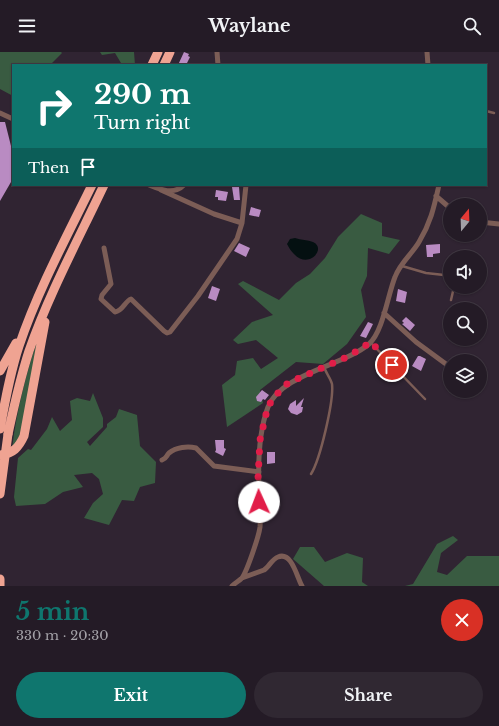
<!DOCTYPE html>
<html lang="en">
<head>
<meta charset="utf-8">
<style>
  body { margin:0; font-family:"Libre Baskerville",serif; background:#302832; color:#f1f3f6; height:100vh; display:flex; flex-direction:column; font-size:15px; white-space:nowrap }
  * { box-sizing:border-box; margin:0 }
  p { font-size:13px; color:#a3a1a7 }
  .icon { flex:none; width:22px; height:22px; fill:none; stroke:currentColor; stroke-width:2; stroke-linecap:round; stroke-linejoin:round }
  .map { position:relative; height:534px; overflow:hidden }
  .details { display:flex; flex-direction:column; background:#241b26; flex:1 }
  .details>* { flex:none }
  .hud { position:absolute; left:12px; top:12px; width:475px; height:122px; border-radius:0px; box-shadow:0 1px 3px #0004,0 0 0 1px #413943; background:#0f766e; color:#fff; overflow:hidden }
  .needle { width:26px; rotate:19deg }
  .tools { position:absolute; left:443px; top:146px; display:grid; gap:8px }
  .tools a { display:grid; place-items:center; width:44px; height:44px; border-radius:50%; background:#241b26; box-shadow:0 1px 3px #0004,0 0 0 1px #413943; font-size:20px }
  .pin { position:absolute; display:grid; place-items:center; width:34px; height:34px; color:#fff; margin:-17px; border:2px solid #fff; border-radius:50%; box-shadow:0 1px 4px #0007 }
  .me { position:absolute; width:44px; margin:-22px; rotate:358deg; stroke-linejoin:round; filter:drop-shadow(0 0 3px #0008) }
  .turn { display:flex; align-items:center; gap:14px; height:84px; padding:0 16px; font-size:18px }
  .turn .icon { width:52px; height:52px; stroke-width:2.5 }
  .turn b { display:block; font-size:28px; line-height:34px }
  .then { display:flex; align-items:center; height:38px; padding:0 16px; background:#0003; gap:8px; font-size:15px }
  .round { display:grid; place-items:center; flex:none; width:42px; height:42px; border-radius:21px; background:#302832 }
  .overview { display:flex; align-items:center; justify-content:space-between; height:68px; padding:0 16px }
  h1 { font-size:24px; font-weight:700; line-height:30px; color:#0f766e }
  .action { display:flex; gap:8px; margin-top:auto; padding:8px 16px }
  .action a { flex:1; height:46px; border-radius:24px; background:#0f766e; color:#fff; font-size:16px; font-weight:700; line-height:46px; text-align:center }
  .action a+a { background:#302832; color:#f1f3f6 }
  header { display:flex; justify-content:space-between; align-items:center; height:52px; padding:0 16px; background:#241b26; font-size:18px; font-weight:700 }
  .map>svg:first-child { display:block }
  .green { fill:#395b41 }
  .water { fill:#041011 }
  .building { fill:#b98bc2 }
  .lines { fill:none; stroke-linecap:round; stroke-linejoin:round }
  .lane { stroke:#7c5d56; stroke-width:2.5 }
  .street { stroke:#7c5d56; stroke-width:5 }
  .highway { stroke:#efa392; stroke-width:9 }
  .highway-bridge { stroke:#efa392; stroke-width:9 }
  .route { stroke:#e11d48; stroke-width:7; stroke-dasharray:0 12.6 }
</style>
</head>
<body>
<header><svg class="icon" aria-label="menu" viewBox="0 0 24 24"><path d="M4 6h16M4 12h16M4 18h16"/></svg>Waylane<svg class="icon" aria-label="search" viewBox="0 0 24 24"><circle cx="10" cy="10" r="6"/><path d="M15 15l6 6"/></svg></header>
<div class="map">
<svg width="499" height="534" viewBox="0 0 499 534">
  <rect width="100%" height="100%" fill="#302432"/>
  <!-- green -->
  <path class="green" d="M0,0H61L62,1L50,13H13V44L0,37Z
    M100,0H134L135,13H120L121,11L115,1L102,3Z
    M361,162L382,171V184L400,188L389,202L368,196L367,224L361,238L366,265L347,292L323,312L296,310L260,338L263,351L227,375L222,333L235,323L237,309L253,306L261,317L278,306L256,288L238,292L233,288L252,270L273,263L238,232L243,229L279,248L296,231L310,222L325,206L338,185Z
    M40,280L21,384L12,397C17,355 27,319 40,280Z
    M93,341L103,366V375L87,390L90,394L107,375V372L116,365L119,357L137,363L140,394L156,410L155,431L140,435L134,449L122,448L109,473L84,466L93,451L103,442L99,427L92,421L74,423L83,435L63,440L45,452L16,454L14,445L18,406L28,397L31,398L47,377L52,365L60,379L72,368L70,349L77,346L90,349Z
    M453,484L458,488L441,501L437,520L447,523L467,504H499V534H405L413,532L437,492Z
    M300,495H314L325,510L347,501L363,506L362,530L368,534H324L293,507Z"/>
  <!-- water -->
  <path class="water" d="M295,186C301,188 308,188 313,190C327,196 309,218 294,202C291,199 289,196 287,192L290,187Z"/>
  <!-- building -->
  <path class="building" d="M184,0L189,2L188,4L190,5L186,13H178Z
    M0,70H5L13,102V121L11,130L0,149Z
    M232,135H239L240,148H234Z
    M216,138L228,140L226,149L218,148V145H215Z
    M251,155L261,158L259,165L249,163Z
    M239,191L250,196L246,205L234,199Z
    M440,192V201L433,202V205H427L426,193Z
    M212,234L220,237L216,249L208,246Z
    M398,237L407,240L405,251L396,249Z
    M406,265L415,273L410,279L402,272L404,271L402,269Z
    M368,270L373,272L366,286L360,284Z
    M418,304H420L426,307L421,319L412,314Z
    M262,338L269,343L265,348L263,347L261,350L257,349L256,345Z
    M304,346L301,355H303L302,360L297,363L291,361L288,357L290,352L296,348V354Z
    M215,388H224V396L226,397L223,404L215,400L216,398Z
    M267,400H275V411L267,412Z"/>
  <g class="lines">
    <!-- lane -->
    <path class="lane" d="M486,59L494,61
      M402,214L426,221L444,223L450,225
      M451,248L454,235
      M371,291L425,347
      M311,422C320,408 334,349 332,332C331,327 326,321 324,315"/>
    <!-- street -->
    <path class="street" d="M217,0L218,13
      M427,0L428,13
      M0,61L13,67
      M149,133C161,138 174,143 184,133
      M161,138L214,162L242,171
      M436,144L450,156
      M480,170L499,172
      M104,196L111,232L102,243L101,247L115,260C123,259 125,249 131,247L164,279L167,281L170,280L198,244L237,187L242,171L246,133
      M384,261L416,290L450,315
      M162,408C167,406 166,404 169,401C176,395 188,394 196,396L214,414L259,420
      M242,526L264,518C269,515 272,507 278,505C292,499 297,526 302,534
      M232,534C235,531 239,529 242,526C247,519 259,484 260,475C261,462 259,448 259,435C258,410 259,379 268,355C281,322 343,314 369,292C383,280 388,242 395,225C400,211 412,202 419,190C431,170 434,155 439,133"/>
    <!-- highway -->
    <path class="highway" d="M152,13L158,0
      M164,13L170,0
      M0,319L16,291
      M0,377C5,349 10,321 19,294C38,238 66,186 92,133
      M8,382C14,354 20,327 29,299C49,242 78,188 104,133
      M0,403C13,402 19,395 24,384L45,270
      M0,527V534"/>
    <!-- highway-bridge -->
    <path class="highway-bridge" d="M0,442L8,382"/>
  </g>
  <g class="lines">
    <!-- route -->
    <path class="route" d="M259,450L258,426L260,388L268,354L277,342L288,331L349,304L371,290L392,313"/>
  </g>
</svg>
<div class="tools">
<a><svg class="needle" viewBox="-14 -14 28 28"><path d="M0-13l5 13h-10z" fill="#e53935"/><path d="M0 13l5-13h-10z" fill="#a3a1a7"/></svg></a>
<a><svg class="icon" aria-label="sound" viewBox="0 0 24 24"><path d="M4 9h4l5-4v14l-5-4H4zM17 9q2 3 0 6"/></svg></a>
<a><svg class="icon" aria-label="search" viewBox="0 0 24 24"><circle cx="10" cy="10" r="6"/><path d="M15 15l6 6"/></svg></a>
<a><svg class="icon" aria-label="layers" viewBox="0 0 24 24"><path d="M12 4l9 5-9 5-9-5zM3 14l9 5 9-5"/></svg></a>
</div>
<div class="pin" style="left:392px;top:313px;background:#d93025"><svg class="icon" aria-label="arrive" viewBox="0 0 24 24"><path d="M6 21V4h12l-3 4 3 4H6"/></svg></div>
<svg class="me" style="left:259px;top:450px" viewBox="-20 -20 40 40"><circle r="19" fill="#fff"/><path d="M0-13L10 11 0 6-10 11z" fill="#e11d48"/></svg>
<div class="hud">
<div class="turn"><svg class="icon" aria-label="right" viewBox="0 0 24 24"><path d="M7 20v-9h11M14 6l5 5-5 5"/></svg><div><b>290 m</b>Turn right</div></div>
<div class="then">Then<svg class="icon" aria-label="arrive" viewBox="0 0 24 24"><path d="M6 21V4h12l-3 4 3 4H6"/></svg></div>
</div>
</div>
<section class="details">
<div class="overview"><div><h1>5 min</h1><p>330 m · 20:30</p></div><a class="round" style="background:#d93025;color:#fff"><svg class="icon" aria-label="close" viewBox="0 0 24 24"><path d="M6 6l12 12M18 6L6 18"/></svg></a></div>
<div class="action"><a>Exit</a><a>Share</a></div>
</section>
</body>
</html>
